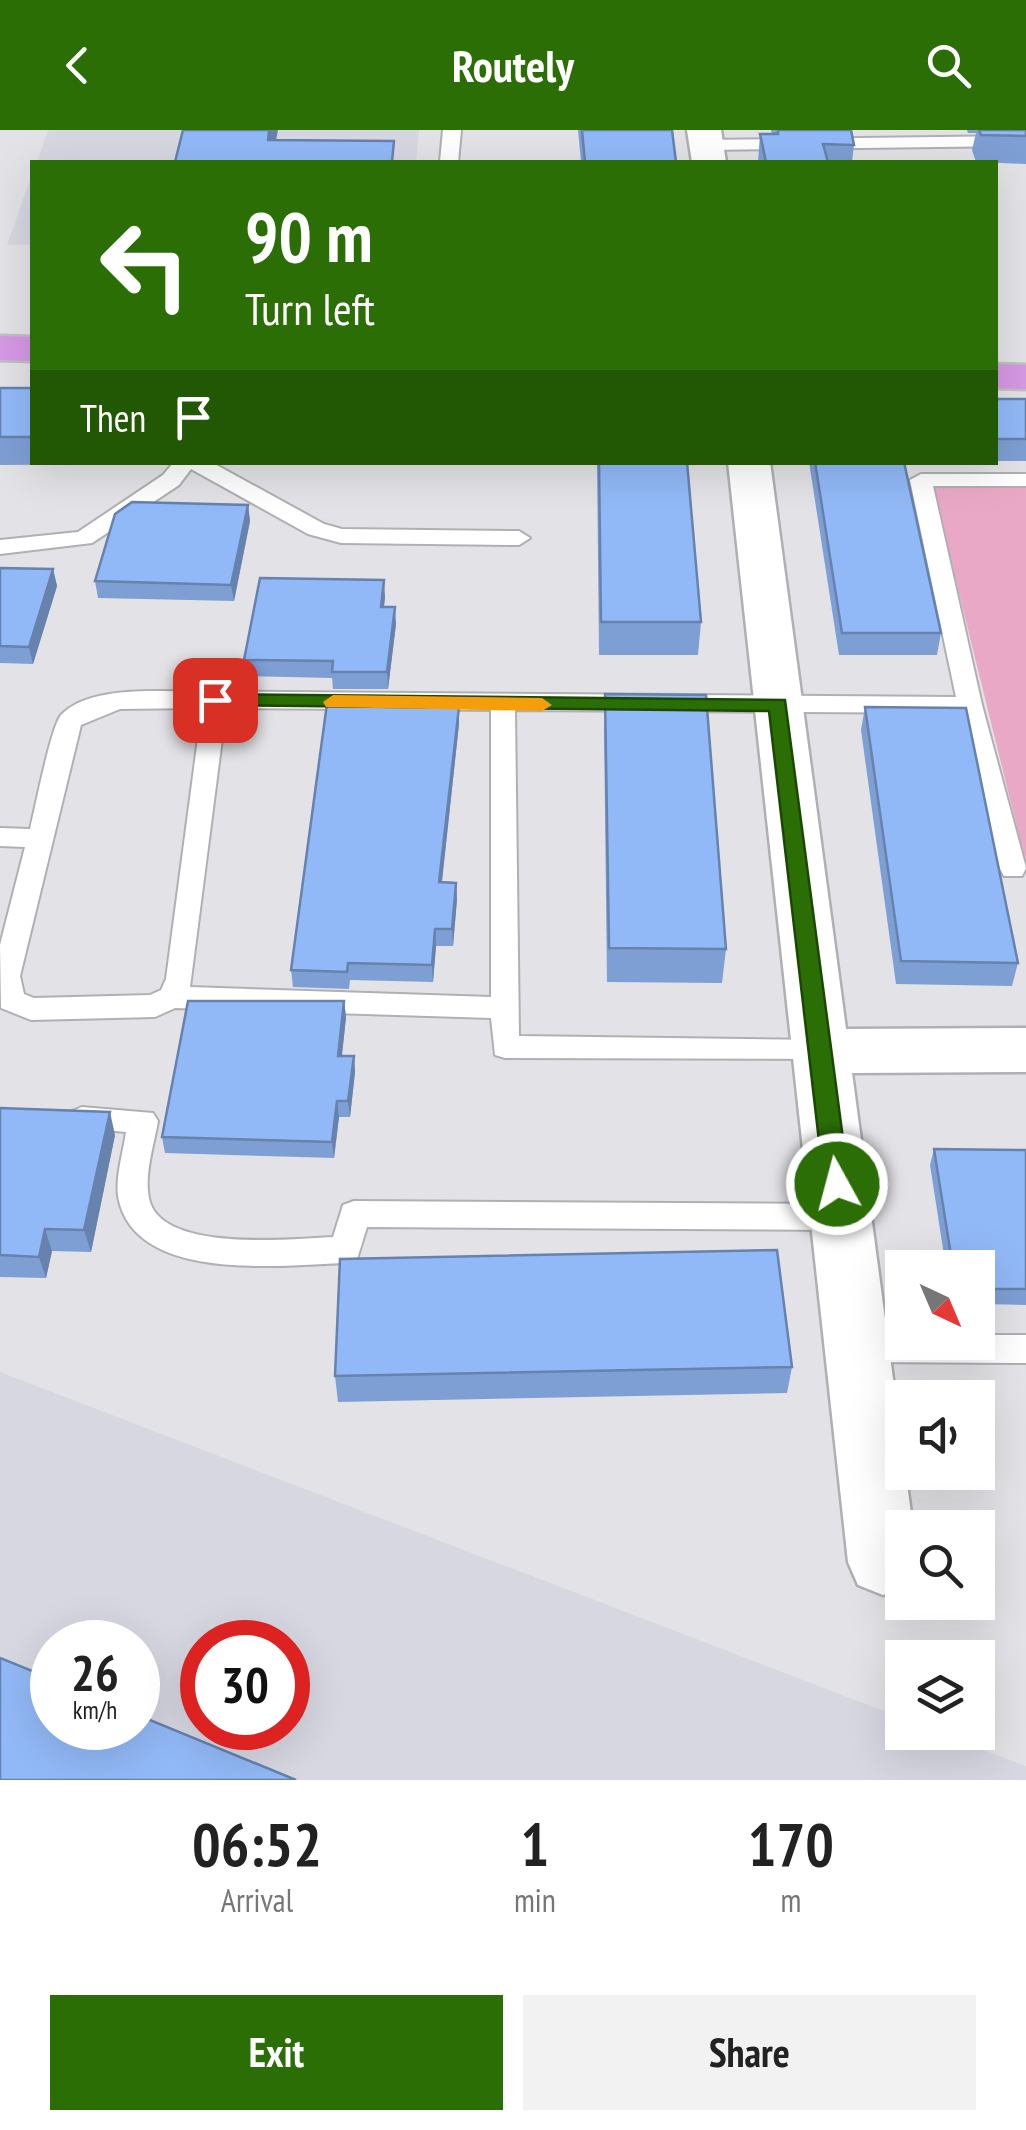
<!DOCTYPE html>
<html lang="en">
<head>
<meta charset="utf-8">
<style>
  body { margin:0; font-family:"PT Sans Narrow",sans-serif; background:#f2f2f2; color:#222; height:100vh; display:flex; flex-direction:column; font-size:38px; white-space:nowrap }
  * { box-sizing:border-box; margin:0 }
  p { font-size:32px; color:#767676 }
  .icon { flex:none; width:55px; height:55px; fill:none; stroke:currentColor; stroke-width:2; stroke-linecap:round; stroke-linejoin:round }
  .map { position:relative; height:1650px; overflow:hidden }
  .details { display:flex; flex-direction:column; background:#fff; flex:1 }
  .details>* { flex:none }
  .top-card { position:absolute; left:30px; top:30px; width:968px; height:305px; border-radius:0px; box-shadow:0 10px 40px #0002; background:#2b6e05; color:#fff; overflow:hidden }
  .needle { width:65px; rotate:136deg }
  .tools { position:absolute; left:885px; top:1120px; display:grid; gap:20px }
  .tools a { display:grid; place-items:center; width:110px; height:110px; border-radius:0px; background:#fff; box-shadow:0 10px 40px #0002; font-size:50px }
  .speed { position:absolute; left:30px; top:1490px; display:flex; gap:20px; font-size:50px; font-weight:700; text-align:center }
  .speed>* { display:grid; place-content:center; width:130px; height:130px; border-radius:50%; background:#fff; box-shadow:0 10px 40px #0002; line-height:1 }
  .speed small { font-size:25px; font-weight:400 }
  .speed .limit { border:15px solid #d22; background:#fff; color:#111 }
  .pin { position:absolute; display:grid; place-items:center; width:85px; height:85px; color:#fff; margin:-42px; border-radius:20px; box-shadow:0 5px 15px #0006 }
  .me { position:absolute; width:110px; margin:-55px; rotate:353deg; stroke-linejoin:round; filter:drop-shadow(0 0 8px #0008) }
  .turn { display:flex; align-items:center; gap:35px; height:210px; padding:0 50px; font-size:45px }
  .turn .icon { width:130px; height:130px; stroke-width:2.5 }
  .turn b { display:block; font-size:70px; line-height:85px }
  .then { display:flex; align-items:center; height:95px; padding:0 50px; background:#0003; gap:20px; font-size:38px }
  .eta { display:flex; justify-content:space-evenly; align-items:center; height:170px; text-align:center }
  .eta b { font-size:60px; font-weight:700; line-height:70px }
  .action { display:flex; gap:20px; margin-top:auto; padding:20px 50px }
  .action a { flex:1; height:115px; border-radius:0px; background:#2b6e05; color:#fff; font-size:40px; font-weight:700; line-height:115px; text-align:center }
  .action a+a { background:#f2f2f2; color:#222 }
  header { display:flex; justify-content:space-between; align-items:center; height:130px; padding:0 50px; background:#2b6e05; color:#fff; font-size:45px; font-weight:700 }
  .map>svg:first-child { display:block }
  .built { fill:#d7d7e2; fill-rule:evenodd }
  .green { fill:#e9a9c6 }
  .lines { fill:none; stroke-linecap:round; stroke-linejoin:round }
  .service-casing { stroke:#b0b0b4; stroke-width:4 }
  .minor-casing { stroke:#b0b0b4; stroke-width:5 }
  .trunk-casing { stroke:#c0c0c0; stroke-width:5 }
  .service { fill:#fff; fill-rule:evenodd }
  .minor { fill:#fff; fill-rule:evenodd }
  .trunk { fill:#d698e4; fill-rule:evenodd }
  .wall { fill:#7e9fd4 }
  .shaded-wall { fill:#6682ad }
  .building { fill:#92b9f7; stroke:#6682ad; stroke-width:2.5 }
  .route { fill:#2b6e05; stroke:#1c4803; stroke-width:2.5 }
  .slow { fill:#f59e0b }
</style>
</head>
<body>
<header><svg class="icon" aria-label="back" viewBox="0 0 24 24"><path d="M15 5l-7 7 7 7"/></svg>Routely<svg class="icon" aria-label="search" viewBox="0 0 24 24"><circle cx="10" cy="10" r="6"/><path d="M15 15l6 6"/></svg></header>
<div class="map">
<svg width="1026" height="1650" viewBox="0 0 1026 1650">
  <rect width="100%" height="100%" fill="#e3e3e7"/>
  <!-- built -->
  <path class="built" d="M48,0H419L416,32H37Z
    M32,44V115H7Z
    M0,1242L902,1588V1602L939,1603L1026,1636V1650H0ZM52,1512H138V1598H52ZM202,1512H288V1598H202Z"/>
  <!-- green -->
  <path class="green" d="M932,354L1026,355V734Z"/>
  <g class="lines">
    <!-- service casing -->
    <g class="service-casing">
      <path id="service" d="M443,0H461L458,32H440Z
        M1026,6V16L706,20L697,15L706,10Z
        M174,332H211L324,394L342,399L519,401L530,408L519,415L341,413L308,404L191,339L179,355L92,413L0,424V410L78,402L163,345Z
        M921,344H1026V356H933L982,575L1026,738L1022,746H1004L1000,739L960,583L515,580L519,906L821,910L831,913L835,921L831,929L505,928L495,925L491,888L175,878L155,887L31,890L1,878L0,815L25,717L0,716V698L30,699C35,679 51,597 61,585C83,562 129,561 158,561L956,567L910,350ZM202,578L166,849L161,860L150,865L34,868L24,864L20,846L81,595L120,579ZM226,578L491,580V867L190,857Z
        M82,977L153,983L158,991C154,1015 144,1044 149,1068C159,1123 292,1109 333,1107L343,1075L354,1071L841,1074L852,1078L856,1087L852,1096L841,1100L367,1097L357,1129L346,1133C281,1135 139,1153 119,1071C114,1050 123,1024 126,1002L72,997L67,989L72,981Z
        M857,1204H902V1212H978V1205H1026V1233L857,1232L846,1228L841,1218L846,1208Z"/>
    </g>
    <!-- minor casing -->
    <g class="minor-casing">
      <path id="minor" d="M687,0H721L726,32H692Z
        M728,332H770L846,899L1026,898V942L852,943L913,1398H902V1457L883,1465L858,1455L848,1432Z"/>
    </g>
    <!-- trunk casing -->
    <g class="trunk-casing">
      <path id="trunk" d="M0,206L32,207V231L0,230Z
        M995,234L1026,235V259L995,258Z"/>
    </g>
    <!-- service -->
    <use href="#service" class="service"/>
    <!-- minor -->
    <use href="#minor" class="minor"/>
    <!-- trunk -->
    <use href="#trunk" class="trunk"/>
  </g>
  <!-- wall -->
  <path class="wall" d="M578,0H672L676,32H581Z
    M771,0H851L854,15L852,32H758L760,4H772Z
    M967,0H1026V34L976,32L972,20L976,3H968Z
    M0,258H32V332H164L163,334L0,335Z
    M995,269H1026V331H995Z
    M597,332H687L701,492L698,525H599Z
    M809,332H904L941,503L937,525H839Z
    M248,375L250,391L234,471L98,468L95,451Z
    M0,438L53,439L57,456L33,534L0,533Z
    M385,467L384,477L396,494L388,559H333L332,548L246,546L244,530Z
    M605,564L726,819L722,853L607,852L604,598Z
    M385,576L459,577V594L442,752L456,753L457,769L453,816H436L433,852L350,850L349,859L293,857L291,840Z
    M865,577L1018,833L1012,856L896,854L861,600Z
    M344,871L346,887L342,926H354L355,942L350,987H339L334,1028L165,1023L162,1007Z
    M0,978L115,1005L91,1122L52,1121L46,1148L0,1147Z
    M934,1019L1026,1020V1175L978,1174V1138H946L930,1035Z
    M792,1237L787,1263L338,1272L335,1246Z"/>
  <!-- shaded-wall -->
  <path class="shaded-wall" d="M269,0H278L272,32L268,10Z
    M248,375L250,391L234,471L231,455Z
    M53,439L57,456L33,534L29,517Z
    M384,450L385,467L382,493L381,477Z
    M395,477L396,494L388,559L387,542Z
    M459,577V594L440,768L439,752Z
    M456,753L457,769L453,816L452,799Z
    M435,799L436,816L433,852L432,835Z
    M344,871L346,887L340,942L338,926Z
    M354,926L355,942L350,987L348,971Z
    M337,971L339,987L334,1028L332,1012Z
    M110,982L115,1005L91,1122L84,1100Z
    M45,1099L52,1121L46,1148L39,1127Z"/>
  <!-- building -->
  <path class="building" d="M183,0H269L268,10L394,11L392,32H175Z
    M582,0H672L676,32H585Z
    M778,0H851L854,15L823,14L828,32H766L760,4H778Z
    M979,0H1026V6L981,5Z
    M0,258H32V307H0Z
    M995,269H1026V309H995Z
    M599,332H687L701,492H601Z
    M815,332H904L941,503H842Z
    M132,372L248,375L231,455L95,451L115,384Z
    M0,438L53,439L29,517L0,516Z
    M260,448L384,450L381,477H395L387,542H332L333,531L244,530Z
    M605,564L706,565L726,819L609,818Z
    M328,566H384L383,576L459,577L439,752L456,753L452,799H435L432,835L348,833L347,842L291,840Z
    M865,577L966,578L1018,833L901,831Z
    M188,871H344L338,926H354L348,971H337L332,1012L162,1007Z
    M0,978L110,982L84,1100L45,1099L39,1127L0,1125Z
    M934,1019L1026,1020V1159H978V1138H953Z
    M777,1120L792,1237L335,1246L340,1129Z
    M0,1528L52,1549V1598H138V1585L296,1650H0Z"/>
  <!-- route -->
  <path class="route" d="M215,564L785,570L849,1054L846,1061L837,1064L824,1054L769,581L208,575V566Z"/>
  <!-- slow -->
  <path class="slow" d="M333,565L542,568L552,575L542,581L326,577L323,572Z"/>
</svg>
<div class="tools">
<a><svg class="needle" viewBox="-14 -14 28 28"><path d="M0-13l5 13h-10z" fill="#e53935"/><path d="M0 13l5-13h-10z" fill="#767676"/></svg></a>
<a><svg class="icon" aria-label="sound" viewBox="0 0 24 24"><path d="M4 9h4l5-4v14l-5-4H4zM17 9q2 3 0 6"/></svg></a>
<a><svg class="icon" aria-label="search" viewBox="0 0 24 24"><circle cx="10" cy="10" r="6"/><path d="M15 15l6 6"/></svg></a>
<a><svg class="icon" aria-label="layers" viewBox="0 0 24 24"><path d="M12 4l9 5-9 5-9-5zM3 14l9 5 9-5"/></svg></a>
</div>
<div class="speed"><div>26<small>km/h</small></div><div class="limit">30</div></div>
<div class="pin" style="left:215px;top:570px;background:#d93025"><svg class="icon" aria-label="arrive" viewBox="0 0 24 24"><path d="M6 21V4h12l-3 4 3 4H6"/></svg></div>
<svg class="me" style="left:837px;top:1054px" viewBox="-20 -20 40 40"><circle r="17" fill="#2b6e05" stroke="#fff" stroke-width="3"/><path d="M0-11L8 9 0 5-8 9z" fill="#fff"/></svg>
<div class="top-card">
<div class="turn"><svg class="icon" aria-label="left" viewBox="0 0 24 24"><path d="M17 20v-9H6M10 6l-5 5 5 5"/></svg><div><b>90 m</b>Turn left</div></div>
<div class="then">Then<svg class="icon" aria-label="arrive" viewBox="0 0 24 24"><path d="M6 21V4h12l-3 4 3 4H6"/></svg></div>
</div>
</div>
<section class="details">
<div class="eta">
<div><b>06:52</b><p>Arrival</p></div>
<div><b>1</b><p>min</p></div>
<div><b>170</b><p>m</p></div>
</div>
<div class="action"><a>Exit</a><a>Share</a></div>
</section>
</body>
</html>
